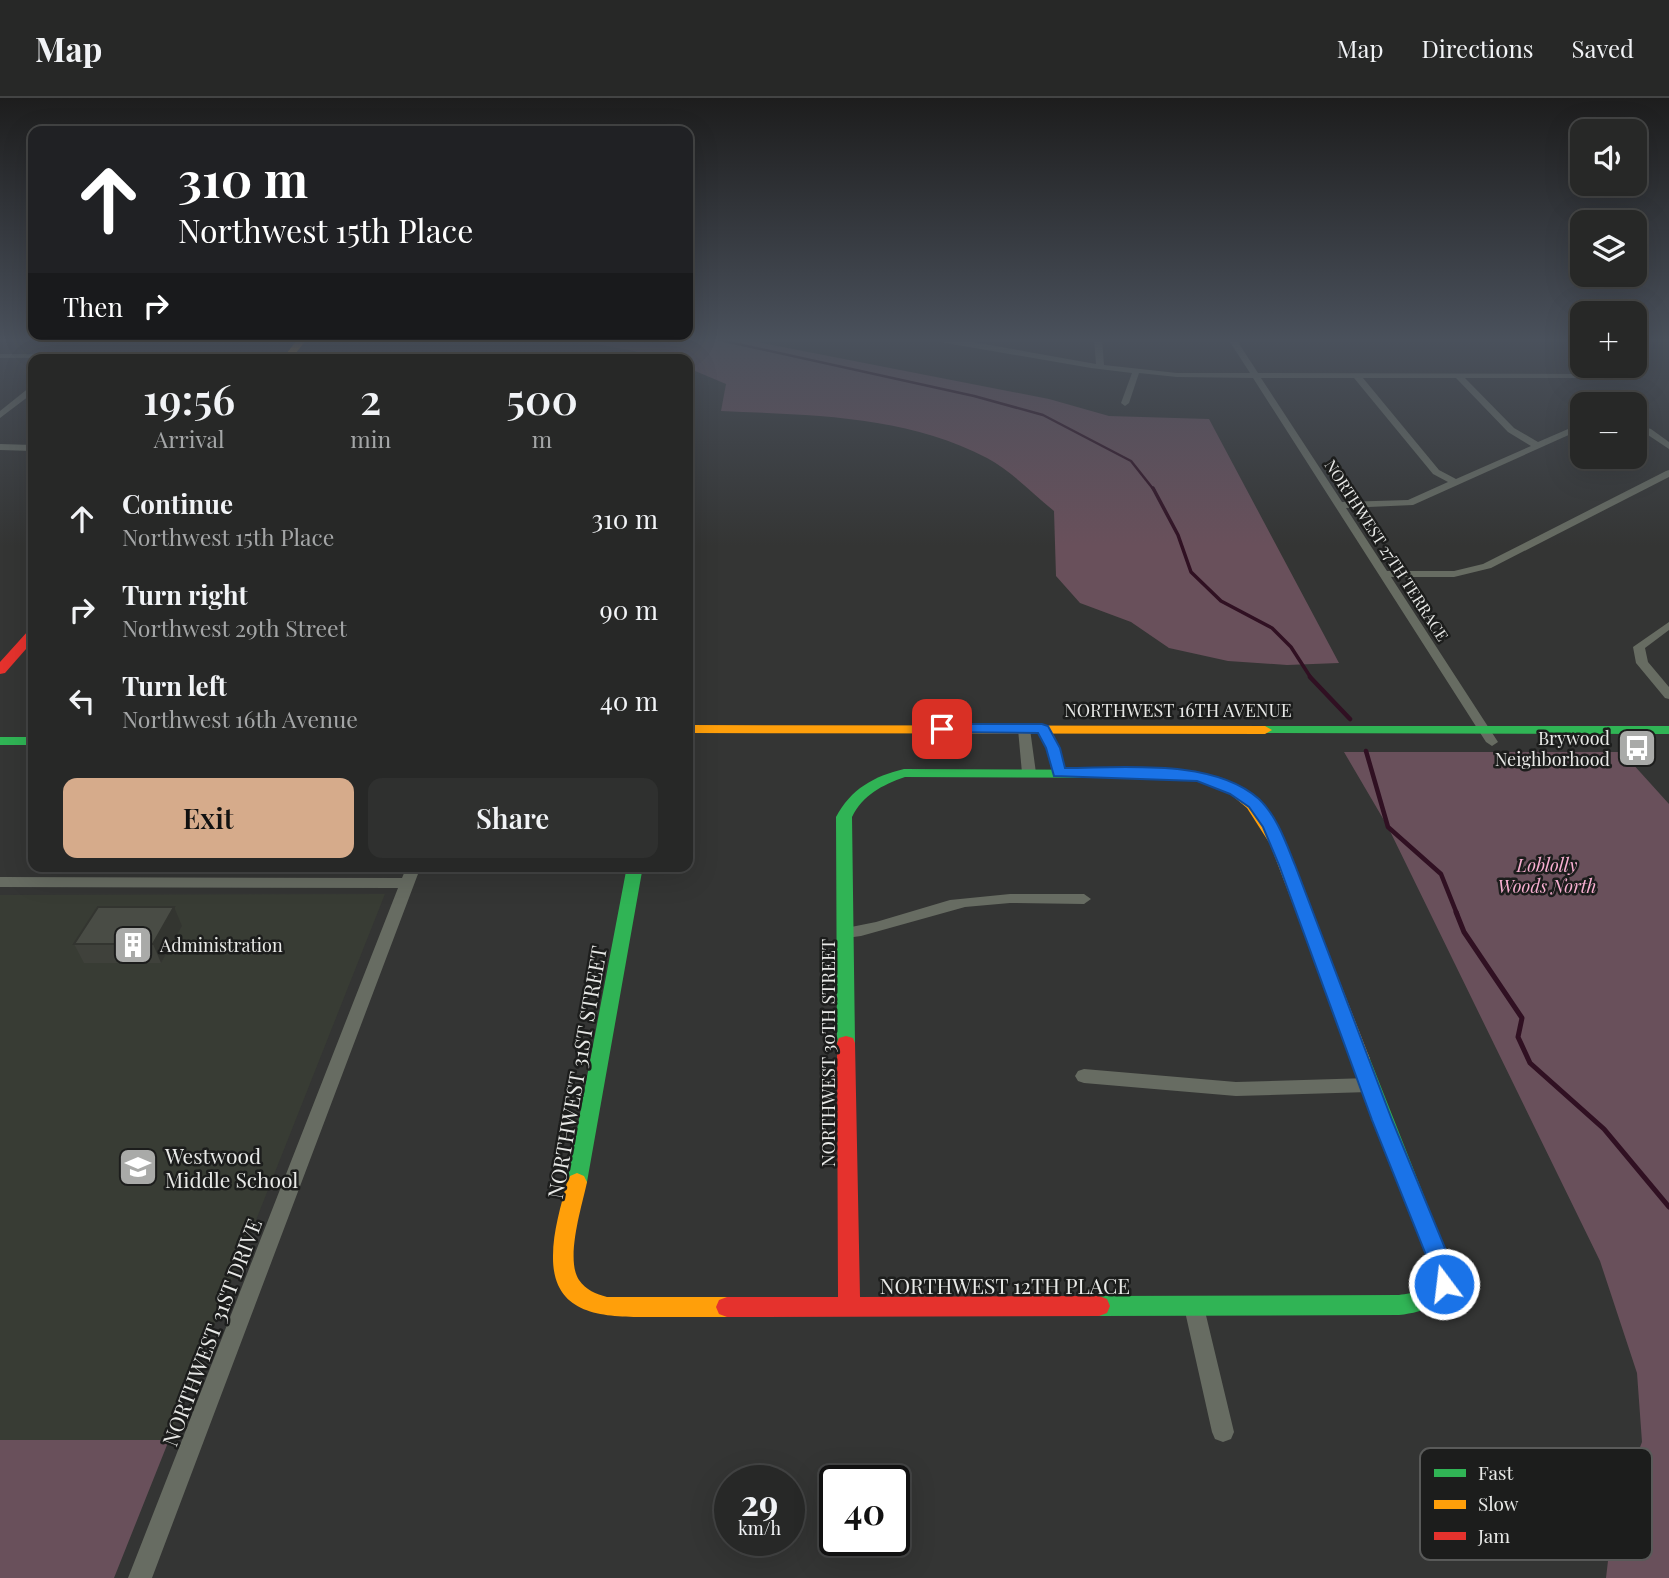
<!DOCTYPE html>
<html lang="en">
<head>
<meta charset="utf-8">
<style>
  body { margin:0; font-family:"Playfair Display",serif; background:#2f302f; color:#f1f3f6; height:100vh; display:flex; flex-direction:column; font-size:26px; white-space:nowrap }
  * { box-sizing:border-box; margin:0 }
  p { font-size:23px; color:#a4a6a7 }
  .icon { flex:none; width:38px; height:38px; fill:none; stroke:currentColor; stroke-width:2; stroke-linecap:round; stroke-linejoin:round }
  .map { position:relative; flex:1; overflow:hidden }
  .drawer { position:absolute; left:28px; top:256px; width:665px; height:518px; display:flex; flex-direction:column; background:#272827; border-radius:14px; box-shadow:0 7px 28px #0002,0 0 0 2px #434444 }
  .drawer>* { flex:none }
  .hud { position:absolute; left:28px; top:28px; width:665px; height:214px; border-radius:14px; box-shadow:0 7px 28px #0002,0 0 0 2px #434444; background:#202124; color:#fff; overflow:hidden }
  .controls { position:absolute; left:1570px; top:21px; display:grid; gap:14px }
  .controls a { display:grid; place-items:center; width:77px; height:77px; border-radius:14px; background:#272827; box-shadow:0 7px 28px #0002,0 0 0 2px #434444; font-size:35px }
  .speed { position:absolute; left:714px; top:1367px; display:flex; gap:14px; font-size:35px; font-weight:700; text-align:center }
  .speed>* { display:grid; place-content:center; width:91px; height:91px; border-radius:50%; background:#272827; box-shadow:0 7px 28px #0002,0 0 0 2px #434444; line-height:1 }
  .speed small { font-size:18px; font-weight:400 }
  .speed .limit { border:4px solid #111; border-radius:10px; background:#fff; color:#111 }
  .pin { position:absolute; display:grid; place-items:center; width:60px; height:60px; color:#fff; margin:-30px; border-radius:14px; box-shadow:0 4px 10px #0006 }
  .me { position:absolute; width:77px; margin:-38px; rotate:345deg; stroke-linejoin:round; filter:drop-shadow(0 0 5px #0008) }
  .turn { display:flex; align-items:center; gap:24px; height:147px; padding:0 35px; font-size:32px }
  .turn .icon { width:91px; height:91px; stroke-width:2.5 }
  .turn b { display:block; font-size:49px; line-height:60px }
  .then { display:flex; align-items:center; height:66px; padding:0 35px; background:#0003; gap:14px; font-size:26px }
  .eta { display:flex; justify-content:space-evenly; align-items:center; height:119px; text-align:center }
  .eta b { font-size:42px; font-weight:600; line-height:49px }
  .button { display:flex; gap:14px; margin-top:auto; padding:14px 35px }
  .button a { flex:1; height:80px; border-radius:14px; background:#d6ab8b; color:#111; font-size:28px; font-weight:600; line-height:80px; text-align:center }
  .button a+a { background:#2f302f; color:#f1f3f6 }
  ul { padding:0; list-style:none }
  li { display:flex; align-items:center; gap:21px; height:91px; padding:0 35px }
  li div { flex:1 }
  li b { display:block; font-size:26px }
  li em { font-style:normal }
  header { display:flex; align-items:center; gap:42px; box-sizing:border-box; height:98px; padding:0 35px; background:#272827; border-bottom:2px solid #434444 }
  header strong { font-size:33px }
  nav { display:flex; gap:38px; margin-inline-start:auto; font-size:24px }
  .map>svg:first-child { display:block }
  .built { fill:#383c34 }
  .green { fill:#69505b }
  .lines { fill:none; stroke-linecap:round; stroke-linejoin:round }
  .stream-far3 { stroke:#301022; stroke-width:2.5 }
  .stream-far2 { stroke:#301022; stroke-width:3.5 }
  .stream-far1 { stroke:#301022; stroke-width:4.5 }
  .stream { stroke:#301022; stroke-width:5 }
  .street { fill:#676c62; fill-rule:evenodd }
  .fast { fill:#30b455; fill-rule:evenodd }
  .slow { fill:#ff9f0a; fill-rule:evenodd }
  .jam { fill:#e5322d; fill-rule:evenodd }
  .wall { fill:#3f413b }
  .shaded-wall { fill:#333530 }
  .building { fill:#494c45; stroke:#333530; stroke-width:2 }
  .route { fill:#1a73e8; stroke:#114b97; stroke-width:2 }
  .labels { text-anchor:middle; dominant-baseline:central; stroke-width:5; stroke-linejoin:round; paint-order:stroke }
  .far-street-label { font-size:16px; fill:#e8e9e7; stroke:#1c1d1c }
  .street-label { font-size:18px; fill:#e8e9e7; stroke:#1c1d1c }
  .poi-label { font-size:18px; fill:#e8e9e7; stroke:#1c1d1c; text-anchor:end }
  .park-label { font-size:18px; font-style:italic; fill:#f8afd1; stroke:#1c1d1c }
  .near-street-label { font-size:21px; fill:#e8e9e7; stroke:#1c1d1c }
  .near-poi-label { font-size:21px; fill:#e8e9e7; stroke:#1c1d1c; text-anchor:start }
  .key { fill:#1c1d1c; stroke:#595a59; stroke-width:2 }
  .key-label { font-size:19px; fill:#e8e9e7 }
</style>
</head>
<body>
<header>
<strong>Map</strong>
<nav><a>Map</a><a>Directions</a><a>Saved</a></nav>
</header>
<div class="map">
<svg width="1669" height="1480" viewBox="0 0 1669 1480">
  <rect width="100%" height="100%" fill="#343534"/>
  <!-- built -->
  <path class="built" d="M385,796L169,1342H0V797Z"/>
  <!-- green -->
  <path class="green" d="M570,241H742L1049,301L1109,318L1209,321L1339,565L1287,567L1228,563L1169,550L1131,524L1080,505L1056,478L1054,413C1033,396 1010,372 987,360C905,317 810,317 721,313L726,286L688,270V261H658L634,253Z
    M1344,654H1622L1669,706V1480H1606L1613,1420L1642,1344L1637,1275L1600,1163L1388,729Z
    M0,1342H169L114,1480H0Z"/>
  <g class="lines">
    <!-- stream-far3 -->
    <path class="stream-far3" d="M715,241L974,298L1043,317L1131,363L1154,392"/>
    <!-- stream-far2 -->
    <path class="stream-far2" d="M1153,390L1178,437L1191,474L1221,503L1272,530L1291,549L1311,580"/>
    <!-- stream-far1 -->
    <path class="stream-far1" d="M1310,579L1350,621
      M1366,653L1388,729L1441,776L1457,816"/>
    <!-- stream -->
    <path class="stream" d="M1456,814L1464,834L1522,920L1518,939L1530,965L1604,1031L1669,1109"/>
    <!-- street -->
    <path class="street" d="M923,241L973,244L1096,266L1094,241H1102L1104,267L1177,275H1250L1228,241H1236L1258,275L1582,276L1583,278L1579,280H1465L1514,330L1538,344L1582,325V331L1413,407L1346,410L1387,473H1454L1483,466L1666,373L1669,372V379L1491,470L1454,479H1391L1498,644L1492,648L1486,644L1253,280L1177,279L1139,275L1129,305L1125,308L1121,305L1132,275L1091,270ZM1261,280H1354L1433,376L1448,384L1408,402L1342,404ZM1363,280H1456L1508,334L1531,348L1456,381L1439,372Z
      M0,256L287,257L291,259L0,260Z
      M30,289H33V295L0,320V313Z
      M1634,326L1651,331L1669,344V351L1645,335L1634,331Z
      M0,346L33,347V353L0,352Z
      M1669,524V532L1645,550L1648,564L1669,589V601L1665,600L1636,565L1633,549Z
      M1024,627L1030,631L1036,675L1029,679L1022,675L1018,631Z
      M1043,627L1047,628L1059,650L1066,675L1064,678L1059,679L1052,675L1047,650L1037,631Z
      M407,768H421L152,1480H128L398,790L0,789V779L402,780Z
      M1010,796H1084L1091,801L1084,806L1010,805L965,809L861,838L846,840L841,839L838,835L841,831L876,824L950,802Z
      M1084,971L1236,984L1369,980L1375,982L1378,987L1375,992L1369,994L1236,998L1084,985L1078,983L1075,978L1078,973Z
      M1194,1200L1201,1203L1204,1209L1234,1334L1231,1341L1223,1344L1215,1341L1212,1334L1184,1209L1187,1203Z"/>
    <!-- fast -->
    <path class="fast" d="M1265,628H1669V636L1260,635L1258,632Z
      M0,639H33V647H0Z
      M904,671L1177,672L1205,676L1236,687L1239,690L1231,695L1197,683L1177,680L905,679C882,687 863,697 852,719L855,945L853,950L846,952L839,950L837,945L836,719C851,691 874,678 904,671Z
      M627,768H643L587,1084L584,1090L577,1093L570,1090L567,1084Z
      M1361,954L1368,956L1370,961L1456,1179C1447,1206 1426,1214 1399,1217L1099,1218L1091,1215L1088,1208L1091,1201L1099,1198L1399,1197C1414,1195 1427,1193 1434,1179L1352,961L1354,956Z"/>
    <!-- slow -->
    <path class="slow" d="M298,241H307L291,261H282Z
      M688,627L1265,628L1272,632L1265,636L688,635Z
      M1231,685L1244,692L1258,704L1286,746L1370,961L1368,966L1361,968L1354,966L1352,961L1270,746L1247,710L1223,690Z
      M577,1075L584,1078L587,1084C582,1108 565,1161 579,1182C586,1192 596,1196 607,1199H727L735,1202L738,1209L735,1216L727,1219C704,1219 680,1219 657,1219C611,1219 552,1222 553,1158C553,1133 561,1108 567,1084L570,1078Z"/>
    <!-- jam -->
    <path class="jam" d="M33,532V543L5,575L0,576V564L28,533Z
      M846,938L853,940L855,945L860,1199L1099,1198L1107,1201L1110,1208L1107,1215L1099,1218L727,1219L719,1216L716,1209L719,1202L727,1199H838L837,945L839,940Z"/>
  </g>
  <!-- wall -->
  <path class="wall" d="M182,828L161,865H84L74,846Z"/>
  <!-- shaded-wall -->
  <path class="shaded-wall" d="M174,809L182,828L161,865L153,846Z"/>
  <!-- building -->
  <path class="building" d="M98,809H174L153,846H74Z"/>
  <!-- sky -->
  <linearGradient id="sky" x2="0" y2="1"><stop stop-color="#1d1d1d"/><stop offset="0.54" stop-color="#4a515c"/><stop offset="1" stop-color="#4a515c" stop-opacity="0"/></linearGradient>
  <rect width="1669" height="448" fill="url(#sky)"/>
  <!-- route -->
  <path class="route" d="M942,626H1042L1048,628L1060,650L1065,670C1123,670 1213,660 1259,701C1277,718 1286,745 1295,767L1392,1022L1450,1162L1455,1186L1452,1193L1444,1196L1436,1193L1428,1162L1372,1022L1279,767L1263,729L1249,709L1230,696L1197,683L1054,678L1046,650L1038,635L937,634V628Z"/>
  <!-- icons -->
  <defs>
    <g id="bus-square" transform="scale(2.0125)"><rect x="-9" y="-9" width="18" height="18" rx="4" fill="#a9aaa8" stroke="#1c1d1c"/><path d="M-5-6H5V4H4V6H2V4H-2V6H-4V4H-5ZM-3.5-4V0h7V-4ZM-3.5 1.2v1.5H-2V1.2ZM2 1.2v1.5H3.5V1.2Z" fill="#fff"/></g>
    <g id="building-square" transform="scale(2.0125)"><rect x="-9" y="-9" width="18" height="18" rx="4" fill="#a9aaa8" stroke="#1c1d1c"/><path d="M-4-6H4V6H1V3H-1V6H-4ZM-2.5-4.3h1.7v1.8h-1.7ZM.8-4.3h1.7v1.8H.8ZM-2.5-1h1.7V.8h-1.7ZM.8-1h1.7V.8H.8Z" fill="#fff"/></g>
    <g id="school-square" transform="scale(2.0125)"><rect x="-9" y="-9" width="18" height="18" rx="4" fill="#a9aaa8" stroke="#1c1d1c"/><path d="M0-5L7-2L0 1L-7-2ZM-4 1L0 2.5L4 1V4Q0 6-4 4Z" fill="#fff"/></g>
  </defs>
  <g fill-rule="evenodd">
    <use href="#bus-square" x="1637" y="650"/>
    <use href="#building-square" x="133" y="847"/>
    <use href="#school-square" x="138" y="1069"/>
  </g>
  <g class="labels">
    <!-- far-street labels -->
    <g class="far-street-label">
      <text transform="translate(1387 452) rotate(57)">NORTHWEST 27TH TERRACE</text>
    </g>
    <!-- street labels -->
    <g class="street-label">
      <text x="1178" y="612">NORTHWEST 16TH AVENUE</text>
      <text transform="translate(828 955) rotate(-90)">NORTHWEST 30TH STREET</text>
    </g>
    <!-- poi labels -->
    <g class="poi-label">
      <text x="1610" y="640">Brywood<tspan x="1610" dy="21">Neighborhood</tspan></text>
      <text x="160" y="847" text-anchor="start">Administration</text>
    </g>
    <!-- park labels -->
    <g class="park-label">
      <text x="1547" y="767">Loblolly<tspan x="1547" dy="21">Woods North</tspan></text>
    </g>
    <!-- near-street labels -->
    <g class="near-street-label">
      <text transform="translate(576 974) rotate(-80)">NORTHWEST 31ST STREET</text>
      <text x="1005" y="1187">NORTHWEST 12TH PLACE</text>
      <text transform="translate(211 1234) rotate(-69)">NORTHWEST 31ST DRIVE</text>
    </g>
    <!-- near-poi labels -->
    <g class="near-poi-label">
      <text x="165" y="1057">Westwood<tspan x="165" dy="24">Middle School</tspan></text>
    </g>
  </g>
  <!-- legend -->
  <rect x="1420" y="1350" width="232" height="112" rx="10" class="key"/>
  <rect x="1434" y="1371" width="32" height="8" fill="#30b455"/>
  <rect x="1434" y="1402" width="32" height="9" fill="#ff9f0a"/>
  <rect x="1434" y="1434" width="32" height="8" fill="#e5322d"/>
  <g class="key-label">
    <text x="1478" y="1382">Fast</text>
    <text x="1478" y="1413">Slow</text>
    <text x="1478" y="1445">Jam</text>
  </g>
</svg>
<div class="controls">
<a><svg class="icon" aria-label="sound" viewBox="0 0 24 24"><path d="M4 9h4l5-4v14l-5-4H4zM17 9q2 3 0 6"/></svg></a>
<a><svg class="icon" aria-label="layers" viewBox="0 0 24 24"><path d="M12 4l9 5-9 5-9-5zM3 14l9 5 9-5"/></svg></a>
<a>+</a>
<a>−</a>
</div>
<div class="speed"><div>29<small>km/h</small></div><div class="limit">40</div></div>
<div class="pin" style="left:942px;top:631px;background:#d93025"><svg class="icon" aria-label="arrive" viewBox="0 0 24 24"><path d="M6 21V4h12l-3 4 3 4H6"/></svg></div>
<svg class="me" style="left:1444px;top:1186px" viewBox="-20 -20 40 40"><circle r="17" fill="#1a73e8" stroke="#fff" stroke-width="3"/><path d="M0-11L8 9 0 5-8 9z" fill="#fff"/></svg>
<div class="hud">
<div class="turn"><svg class="icon" aria-label="ahead" viewBox="0 0 24 24"><path d="M12 20V5M6 11l6-6 6 6"/></svg><div><b>310 m</b>Northwest 15th Place</div></div>
<div class="then">Then<svg class="icon" aria-label="right" viewBox="0 0 24 24"><path d="M7 20v-9h11M14 6l5 5-5 5"/></svg></div>
</div>
<section class="drawer">
<div class="eta">
<div><b>19:56</b><p>Arrival</p></div>
<div><b>2</b><p>min</p></div>
<div><b>500</b><p>m</p></div>
</div>
<ul>
<li><svg class="icon" aria-label="ahead" viewBox="0 0 24 24"><path d="M12 20V5M6 11l6-6 6 6"/></svg><div><b>Continue</b><p>Northwest 15th Place</p></div><em>310 m</em></li>
<li><svg class="icon" aria-label="right" viewBox="0 0 24 24"><path d="M7 20v-9h11M14 6l5 5-5 5"/></svg><div><b>Turn right</b><p>Northwest 29th Street</p></div><em>90 m</em></li>
<li><svg class="icon" aria-label="left" viewBox="0 0 24 24"><path d="M17 20v-9H6M10 6l-5 5 5 5"/></svg><div><b>Turn left</b><p>Northwest 16th Avenue</p></div><em>40 m</em></li>
</ul>
<div class="button"><a>Exit</a><a>Share</a></div>
</section>
</div>
</body>
</html>
